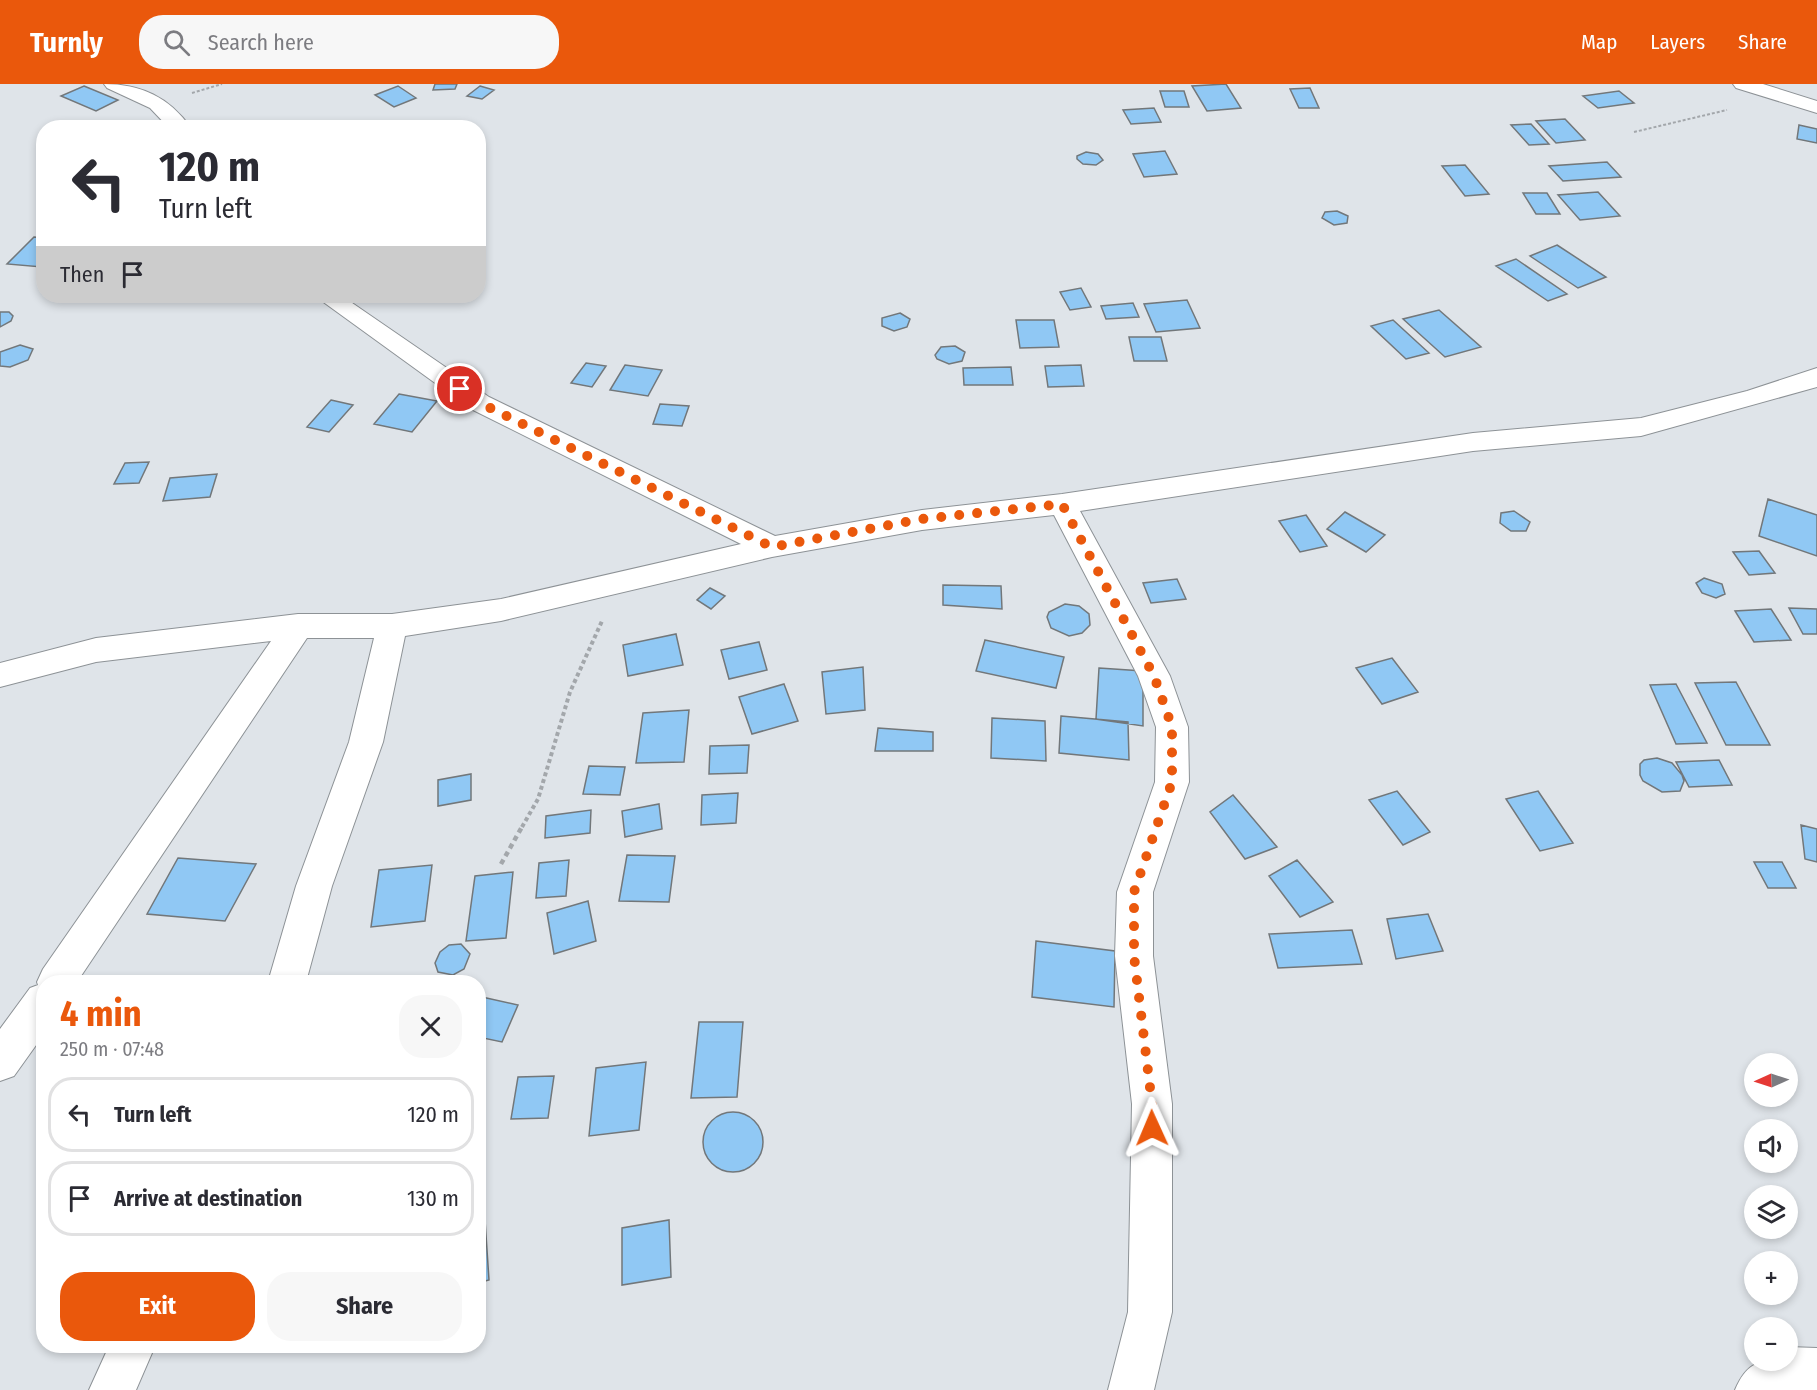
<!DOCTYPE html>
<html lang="en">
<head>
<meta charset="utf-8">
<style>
  body { margin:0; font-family:"Fira Sans Condensed",sans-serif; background:#f7f7f7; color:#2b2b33; height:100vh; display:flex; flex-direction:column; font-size:22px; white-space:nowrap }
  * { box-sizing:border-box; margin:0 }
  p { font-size:20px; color:#7c7c81 }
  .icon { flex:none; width:33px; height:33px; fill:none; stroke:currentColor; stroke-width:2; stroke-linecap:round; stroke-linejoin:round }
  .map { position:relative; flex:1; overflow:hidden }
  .drawer { position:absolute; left:36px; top:891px; width:450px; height:378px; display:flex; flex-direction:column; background:#fff; border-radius:24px; box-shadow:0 3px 9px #0003 }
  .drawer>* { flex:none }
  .guide { position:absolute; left:36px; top:36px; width:450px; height:183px; border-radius:24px; box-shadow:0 3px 9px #0003; background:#fff; color:#2b2b33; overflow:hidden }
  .needle { width:39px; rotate:267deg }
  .buttons { position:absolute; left:1744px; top:969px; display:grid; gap:12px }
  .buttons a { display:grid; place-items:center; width:54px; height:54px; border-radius:50%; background:#fff; box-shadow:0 3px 9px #0003; font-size:30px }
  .pin { position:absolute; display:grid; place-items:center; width:51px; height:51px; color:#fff; margin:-26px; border:3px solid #fff; border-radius:50%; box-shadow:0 2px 6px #0007 }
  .me { position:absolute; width:66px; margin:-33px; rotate:359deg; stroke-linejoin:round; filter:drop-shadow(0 0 4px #0008) }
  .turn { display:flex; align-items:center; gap:21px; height:126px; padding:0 24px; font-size:27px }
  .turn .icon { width:78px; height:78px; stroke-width:2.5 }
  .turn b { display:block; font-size:42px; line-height:51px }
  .then { display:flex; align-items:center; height:57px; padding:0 24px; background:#0003; gap:12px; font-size:22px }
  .round { display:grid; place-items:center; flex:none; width:63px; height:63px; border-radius:24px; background:#f7f7f7 }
  .head { display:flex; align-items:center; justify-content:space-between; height:102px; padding:0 24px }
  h1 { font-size:36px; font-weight:700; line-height:45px; color:#ea580c }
  .action { display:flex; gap:12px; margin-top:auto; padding:12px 24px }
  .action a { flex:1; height:69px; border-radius:24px; background:#ea580c; color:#fff; font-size:24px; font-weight:700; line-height:69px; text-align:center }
  .action a+a { background:#f7f7f7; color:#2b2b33 }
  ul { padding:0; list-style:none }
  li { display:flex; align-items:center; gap:18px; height:75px; margin:0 12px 9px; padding:0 12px; border:3px solid #e1e1e2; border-radius:24px }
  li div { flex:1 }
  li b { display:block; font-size:22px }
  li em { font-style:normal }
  header { display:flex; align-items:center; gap:36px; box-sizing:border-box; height:84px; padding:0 30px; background:#ea580c; color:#fff }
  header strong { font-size:28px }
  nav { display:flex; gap:33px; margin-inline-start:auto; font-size:21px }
  .search { width:420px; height:54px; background:#f7f7f7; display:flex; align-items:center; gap:15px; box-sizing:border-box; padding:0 21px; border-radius:24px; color:#7c7c81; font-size:22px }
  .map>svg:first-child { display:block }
  .building { fill:#90c8f4; stroke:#72777a; stroke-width:1.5 }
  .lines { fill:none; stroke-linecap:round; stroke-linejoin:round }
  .minor-casing { stroke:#8d9296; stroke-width:2 }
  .path-far2 { stroke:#a3a7ab; stroke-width:2; stroke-dasharray:3 2; stroke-linecap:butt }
  .path-far1 { stroke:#a3a7ab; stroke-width:4; stroke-dasharray:4 3; stroke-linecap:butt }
  .path { stroke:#a3a7ab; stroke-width:4.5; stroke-dasharray:5 4; stroke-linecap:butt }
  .minor { fill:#fff; fill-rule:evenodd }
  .route { stroke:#ea580c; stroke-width:10; stroke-dasharray:0 18 }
</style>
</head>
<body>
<header>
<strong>Turnly</strong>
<div class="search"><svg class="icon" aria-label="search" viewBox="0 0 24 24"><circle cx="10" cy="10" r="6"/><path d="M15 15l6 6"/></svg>Search here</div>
<nav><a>Map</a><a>Layers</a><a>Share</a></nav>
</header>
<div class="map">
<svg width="1817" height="1306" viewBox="0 0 1817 1306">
  <rect width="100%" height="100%" fill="#dfe4e9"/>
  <!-- building -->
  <path class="building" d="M435,0H457L455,5L433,6Z
    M1226,0L1241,24L1207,27L1192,2Z
    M84,2L118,16L96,27L61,12Z
    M398,2L416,14L394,23L375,11Z
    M480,2L494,6L482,15L467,12Z
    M1310,4L1319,24H1299L1290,5Z
    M1160,7H1184L1189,23H1165Z
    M1619,7L1634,19L1598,24L1583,12Z
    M1154,24L1161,38L1131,40L1123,26Z
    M1565,35L1585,56L1556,59L1536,37Z
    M1531,40L1549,60L1529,61L1511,41Z
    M1799,41L1817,45V59L1797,55Z
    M1165,67L1177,90L1144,93L1133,70Z
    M1086,68L1098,70L1103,76L1096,81L1083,80L1077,75V72Z
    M1607,78L1621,93L1563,97L1549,82Z
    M1465,81L1489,110L1465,112L1442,82Z
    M1598,108L1620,132L1580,136L1558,111Z
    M1523,109H1547L1560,130H1536Z
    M1337,127L1348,132L1347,139L1334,141L1322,134L1325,128Z
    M34,153L44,154L42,183L7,180Z
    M1557,161L1606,193L1578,204L1530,172Z
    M1516,175L1567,210L1548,217L1496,182Z
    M1081,204L1091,223L1070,226L1060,208Z
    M1187,216L1200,244L1156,248L1144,220Z
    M1133,219L1139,233L1106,235L1101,222Z
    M1439,226L1481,263L1445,273L1403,235Z
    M0,228H9L13,232L11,237L0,243Z
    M900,229L910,235L907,243L894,247L882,242V234Z
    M1016,236H1054L1059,263L1020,264Z
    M1393,236L1429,269L1406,275L1371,242Z
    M1129,253H1161L1167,277H1134Z
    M20,261L33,265L28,276L10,283L0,282V268Z
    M955,262L965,268L962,277L949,280L937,275L935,271L941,263Z
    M586,279L606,282L592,303L571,299Z
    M625,281L662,286L648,312L610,306Z
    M1081,281L1084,302L1048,303L1045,282Z
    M1011,283L1013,301H964L963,284Z
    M399,310L437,317L412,348L374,340Z
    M331,316L353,321L329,348L307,343Z
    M660,320L689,322L682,342L653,340Z
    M149,378L139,399L114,400L125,379Z
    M217,390L210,413L163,417L170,394Z
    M1768,415L1817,431V472L1759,452Z
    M1514,427L1530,438L1526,447H1511L1500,439L1501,429Z
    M1345,428L1385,451L1366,468L1327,445Z
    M1306,431L1327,462L1300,468L1279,437Z
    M1759,467L1775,489L1749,491L1733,468Z
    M1704,494L1722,500L1725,510L1716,514L1702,509L1696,499Z
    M1177,495L1186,515L1151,519L1143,499Z
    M943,501L1001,502L1002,525L943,521Z
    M710,504L725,512L711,525L697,516Z
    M1065,520L1079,522L1089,530L1090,541L1082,549L1069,552L1051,544L1047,533L1049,528Z
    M1789,524L1817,525V550H1803Z
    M1771,525L1791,556L1754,558L1735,527Z
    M676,550L683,581L628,592L623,561Z
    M985,556L1064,573L1056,604L976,587Z
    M759,558L767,586L729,595L721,566Z
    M1392,574L1418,608L1382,620L1356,584Z
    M863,583L865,626L826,630L822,588Z
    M1099,584L1143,587V642L1096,635Z
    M1736,598L1770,661H1726L1695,599Z
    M784,600L798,637L752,650L739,613Z
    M1676,600L1707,659L1676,660L1650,601Z
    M689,626L684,678L636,679L643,629Z
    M1061,632L1128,638L1129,676L1059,669Z
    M992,634L1045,637L1046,677L991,674Z
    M878,644L933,648V667H875Z
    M749,661L747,689L709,690L710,662Z
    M1657,674L1672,679L1682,691L1684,697L1680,707L1662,708L1643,697L1640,691V680L1644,676Z
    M1719,676L1732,701L1689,703L1676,678Z
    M589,682L625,683L620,711L583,710Z
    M471,690V716L438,722V696Z
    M1397,707L1430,748L1403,761L1369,716Z
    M1538,707L1573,759L1540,767L1506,715Z
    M738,709L736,739L701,741L702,711Z
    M1233,711L1277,763L1245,775L1210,728Z
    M659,720L662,745L625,753L622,727Z
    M591,726L590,749L545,754L546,732Z
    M1801,741L1817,745V778L1805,775Z
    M627,771L675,772L669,818L619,817Z
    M178,774L256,780L225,837L147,830Z
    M569,776L566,812L536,814L539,779Z
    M1297,776L1333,818L1300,833L1269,792Z
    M1754,778H1782L1796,804H1768Z
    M432,781L425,837L371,843L379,786Z
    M513,788L506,854L466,857L475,792Z
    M588,817L596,857L554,870L547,829Z
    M1428,830L1443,867L1396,875L1387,835Z
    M1352,846L1362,880L1278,884L1269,850Z
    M1036,857L1115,867L1114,923L1032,913Z
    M461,860L470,870L464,885L453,891L438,888L435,879L440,868L449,861Z
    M482,913L518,921L502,958L478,953V920Z
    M699,938H743L737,1013L691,1014Z
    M646,978L639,1046L589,1052L596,984Z
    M554,992L548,1034L511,1035L518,993Z
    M703 1058a30 30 0 1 1 60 0a30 30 0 1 1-60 0Z
    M485,1136L489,1196L478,1199V1138Z
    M669,1136L671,1193L622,1201V1144Z"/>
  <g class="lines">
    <!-- minor casing -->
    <g class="minor-casing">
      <path id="minor" d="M104,0C141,0 169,13 191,44H169L150,24L107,4Z
        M1733,0H1763L1817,17V29L1736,4Z
        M315,212H342L489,313L775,452L922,426L1062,410L1473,349L1641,334L1747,307L1817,284V303L1641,352L1473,367L1080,427L1170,592L1188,643L1189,698L1153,808V872L1172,1020V1228L1154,1306H1108L1128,1228L1132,1020L1115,872L1117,808L1155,698L1156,643L1138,592L1054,431L922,446L772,473L501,537L405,552L383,658L332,802L306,898H268L296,802L349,658L374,554H307L77,898H44V950L14,992L0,997V945L30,904L38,901L37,898L43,885L271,557L96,578L0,603V579L96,554L298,530H392L501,515L741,460L471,325Z
        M109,1262H155L136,1306H89Z
        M1788,1263L1817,1264V1306H1735C1747,1278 1759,1276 1788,1276Z"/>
    </g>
    <!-- path-far2 -->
    <path class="path-far2" d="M192,9L222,0
      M1634,48L1727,26"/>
    <!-- path-far1 -->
    <path class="path-far1" d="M522,743L538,715L570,608L602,537"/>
    <!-- path -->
    <path class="path" d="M501,780L523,741"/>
    <!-- minor -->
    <use href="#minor" class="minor"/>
  </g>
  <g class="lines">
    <!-- route -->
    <path class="route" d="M460,305L480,319L772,463L922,435L1062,420L1154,592L1172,643V698L1134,808V872L1152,1020V1044"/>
  </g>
</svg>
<div class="buttons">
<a><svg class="needle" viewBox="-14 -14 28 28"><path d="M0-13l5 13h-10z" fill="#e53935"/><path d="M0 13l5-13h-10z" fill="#7c7c81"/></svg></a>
<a><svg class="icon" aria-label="sound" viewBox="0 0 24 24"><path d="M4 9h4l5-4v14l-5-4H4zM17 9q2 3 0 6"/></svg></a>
<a><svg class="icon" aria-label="layers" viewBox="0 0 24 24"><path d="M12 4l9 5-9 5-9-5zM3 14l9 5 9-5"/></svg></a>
<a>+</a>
<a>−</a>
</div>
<div class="pin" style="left:460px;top:305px;background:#d93025"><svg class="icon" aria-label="arrive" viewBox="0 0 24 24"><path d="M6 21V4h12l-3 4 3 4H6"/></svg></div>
<svg class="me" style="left:1152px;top:1044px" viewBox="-20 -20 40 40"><path d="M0-17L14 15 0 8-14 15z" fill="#ea580c" stroke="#fff" stroke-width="4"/></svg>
<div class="guide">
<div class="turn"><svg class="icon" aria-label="left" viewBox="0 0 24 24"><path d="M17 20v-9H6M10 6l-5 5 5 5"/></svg><div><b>120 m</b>Turn left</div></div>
<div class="then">Then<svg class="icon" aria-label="arrive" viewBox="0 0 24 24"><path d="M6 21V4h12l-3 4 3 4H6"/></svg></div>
</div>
<section class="drawer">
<div class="head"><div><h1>4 min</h1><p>250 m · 07:48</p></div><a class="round"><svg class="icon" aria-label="close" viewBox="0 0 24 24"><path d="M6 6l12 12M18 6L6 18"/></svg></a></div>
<ul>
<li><svg class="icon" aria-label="left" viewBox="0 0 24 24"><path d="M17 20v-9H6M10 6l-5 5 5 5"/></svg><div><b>Turn left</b></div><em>120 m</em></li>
<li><svg class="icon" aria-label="arrive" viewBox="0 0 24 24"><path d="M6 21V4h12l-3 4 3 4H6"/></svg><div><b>Arrive at destination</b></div><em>130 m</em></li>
</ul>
<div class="action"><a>Exit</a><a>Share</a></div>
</section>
</div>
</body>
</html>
